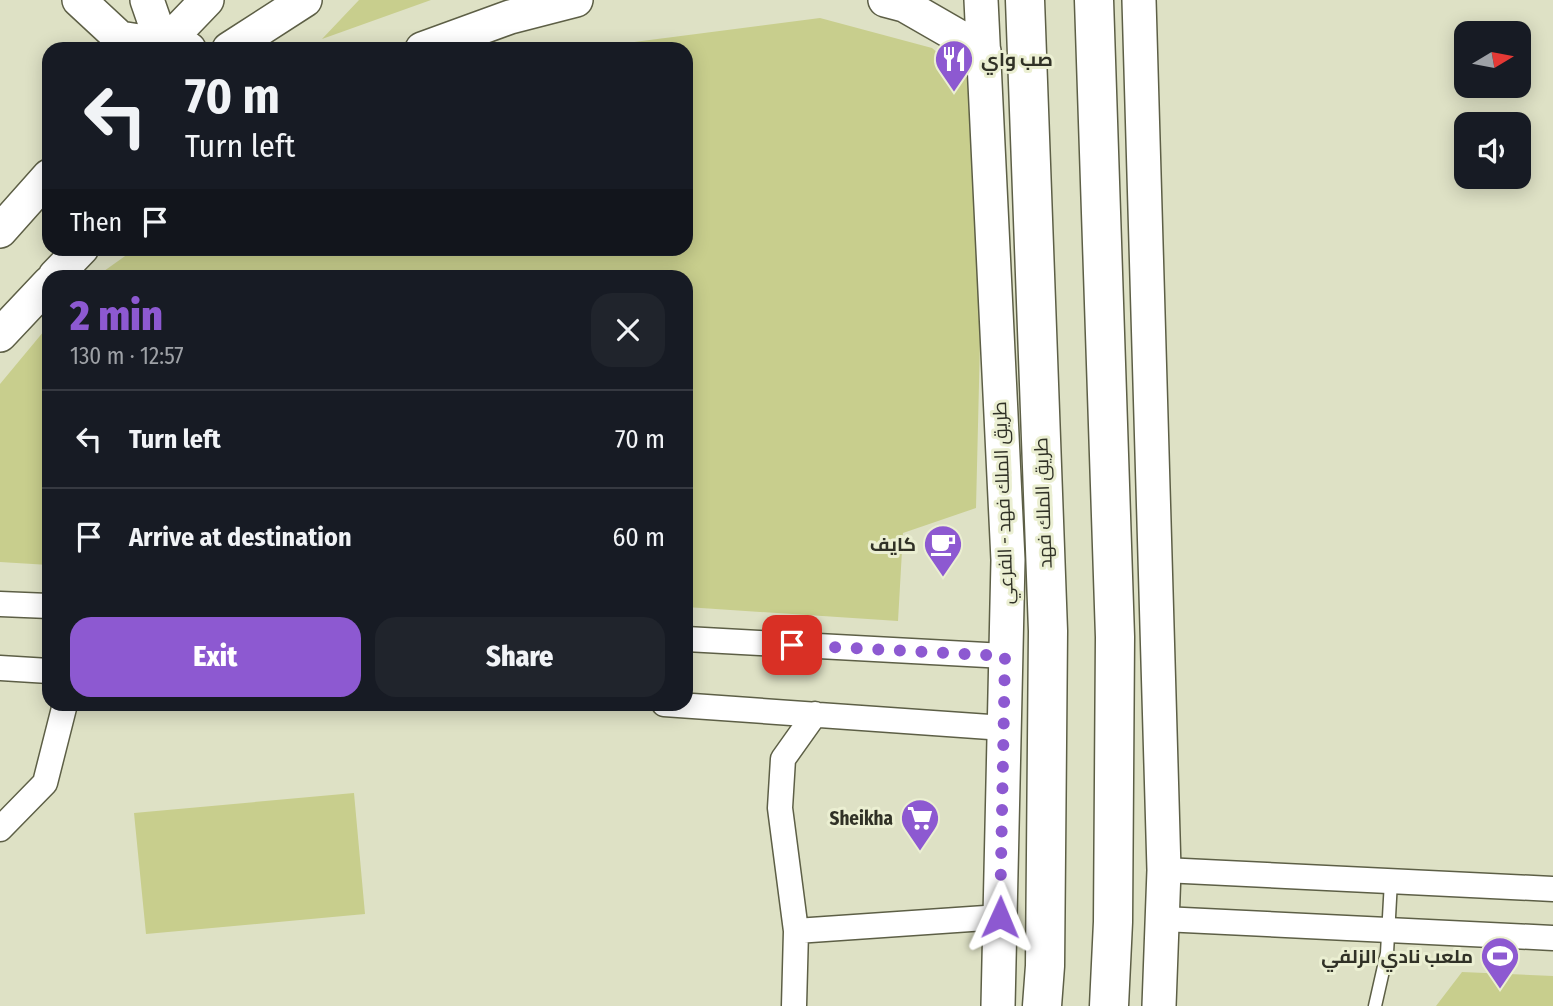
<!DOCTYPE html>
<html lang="en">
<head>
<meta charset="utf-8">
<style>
  body { margin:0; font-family:"Fira Sans Condensed",Cairo,sans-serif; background:#20242c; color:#f1f3f6; height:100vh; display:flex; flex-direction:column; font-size:26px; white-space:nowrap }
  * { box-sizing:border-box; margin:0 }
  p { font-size:23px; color:#9ea1a6 }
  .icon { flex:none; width:38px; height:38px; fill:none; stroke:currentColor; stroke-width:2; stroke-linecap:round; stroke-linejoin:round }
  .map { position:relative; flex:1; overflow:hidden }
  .sheet { position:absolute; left:42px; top:270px; width:651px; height:441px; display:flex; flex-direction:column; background:#171b24; border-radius:21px; box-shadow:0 4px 18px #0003 }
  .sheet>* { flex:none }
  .guide { position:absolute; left:42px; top:42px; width:651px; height:214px; border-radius:21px; box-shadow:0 4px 18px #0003; background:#171b24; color:#f1f3f6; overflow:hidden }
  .needle { width:46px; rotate:80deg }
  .buttons { position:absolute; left:1454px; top:21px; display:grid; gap:14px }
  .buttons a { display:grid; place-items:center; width:77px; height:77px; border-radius:14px; background:#171b24; box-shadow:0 4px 18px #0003; font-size:35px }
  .pin { position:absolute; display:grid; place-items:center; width:60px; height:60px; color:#fff; margin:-30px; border-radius:14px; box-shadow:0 4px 10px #0006 }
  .me { position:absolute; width:77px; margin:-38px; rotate:1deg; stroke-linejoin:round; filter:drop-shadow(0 0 5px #0008) }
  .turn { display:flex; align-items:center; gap:24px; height:147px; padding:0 28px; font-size:32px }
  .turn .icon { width:91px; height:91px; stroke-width:2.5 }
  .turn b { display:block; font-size:49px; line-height:60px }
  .then { display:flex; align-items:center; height:66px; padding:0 28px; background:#0003; gap:14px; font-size:26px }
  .round { display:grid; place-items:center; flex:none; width:74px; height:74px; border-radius:21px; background:#20242c }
  .summary { display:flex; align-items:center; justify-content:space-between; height:119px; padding:0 28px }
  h1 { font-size:42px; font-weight:800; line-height:52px; color:#8d59d1 }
  .primary-button { display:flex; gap:14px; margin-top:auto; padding:14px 28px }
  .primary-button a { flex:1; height:80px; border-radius:21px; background:#8d59d1; color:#fff; font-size:28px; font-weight:800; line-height:80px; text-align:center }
  .primary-button a+a { background:#20242c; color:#f1f3f6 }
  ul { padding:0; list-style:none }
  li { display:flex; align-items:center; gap:21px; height:98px; padding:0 28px; border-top:2px solid #363941 }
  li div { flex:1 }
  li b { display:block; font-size:26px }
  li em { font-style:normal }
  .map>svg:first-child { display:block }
  .green { fill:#c8ce8d }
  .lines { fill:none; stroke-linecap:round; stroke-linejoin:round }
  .lane-casing { stroke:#5d5f46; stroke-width:15 }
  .street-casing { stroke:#5d5f46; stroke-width:27 }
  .secondary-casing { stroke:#5d5f46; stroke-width:36 }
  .highway-casing { stroke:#5d5f46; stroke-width:41 }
  .lane { stroke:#fff; stroke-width:12 }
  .street { stroke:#fff; stroke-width:24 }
  .secondary { stroke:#fff; stroke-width:33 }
  .highway { stroke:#fff; stroke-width:38 }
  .route { stroke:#8d59d1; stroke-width:12; stroke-dasharray:0 21.6 }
  .labels { text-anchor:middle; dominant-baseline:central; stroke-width:6; stroke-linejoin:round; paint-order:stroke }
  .poi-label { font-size:19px; font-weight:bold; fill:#303126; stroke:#ebefd2; text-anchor:end }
  .street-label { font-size:19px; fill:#303126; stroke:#ebefd2 }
</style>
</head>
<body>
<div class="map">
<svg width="1553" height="1006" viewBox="0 0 1553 1006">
  <rect width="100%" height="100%" fill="#dee1c5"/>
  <!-- green -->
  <path class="green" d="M359,0H431L322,39Z
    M820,18L932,48L986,94L976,508L903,533L898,621L686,607V276H97L135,249L686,248V49H580Z
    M49,325V565L0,562V384Z
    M354,793L365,914L146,934L134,813Z
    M1462,972L1553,976V1006H1436Z"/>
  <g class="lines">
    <!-- lane casing -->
    <g class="lane-casing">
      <path id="lane" d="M1375,1006L1387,953L1391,881"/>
    </g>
    <!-- street casing -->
    <g class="street-casing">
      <path id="street" d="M0,604L49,606
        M686,639L1005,656
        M0,668L49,671
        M664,704L1004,728
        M0,829L45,783L65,704
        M1164,870L1553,889
        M1163,919L1553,938
        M796,931L1000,917
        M794,1006L796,931L780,808L783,759L815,714"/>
    </g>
    <!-- secondary casing -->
    <g class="secondary-casing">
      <path id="secondary" d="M79,0L120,38L189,49
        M147,0L164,49
        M885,0L904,5L984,51
        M981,0L1008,560L998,1006
        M1139,0L1164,870L1159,1006
        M160,49L207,0
        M229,49L305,0
        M422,49L510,17L576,0
        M0,231L49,176
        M55,276L82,248
        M0,335L49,283"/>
    </g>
    <!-- highway casing -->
    <g class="highway-casing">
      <path id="highway" d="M1025,0L1048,631L1045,966L1042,1006
        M1094,0L1115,637L1113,922L1109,1006"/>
    </g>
    <!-- lane -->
    <use href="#lane" class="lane"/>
    <!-- street -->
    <use href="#street" class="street"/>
    <!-- secondary -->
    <use href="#secondary" class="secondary"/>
    <!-- highway -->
    <use href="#highway" class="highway"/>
  </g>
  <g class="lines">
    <!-- route -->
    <path class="route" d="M792,645L1005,656L1000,917"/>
  </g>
  <!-- icons -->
  <defs>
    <g id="restaurant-pin" transform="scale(2.0125)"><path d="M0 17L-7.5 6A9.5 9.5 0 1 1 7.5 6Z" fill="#8d59d1" stroke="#ebefd2"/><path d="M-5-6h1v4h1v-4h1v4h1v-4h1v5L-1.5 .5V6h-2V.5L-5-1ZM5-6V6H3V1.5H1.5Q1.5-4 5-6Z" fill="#fff"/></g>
    <g id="cafe-pin" transform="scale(2.0125)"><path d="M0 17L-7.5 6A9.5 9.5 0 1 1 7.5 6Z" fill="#8d59d1" stroke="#ebefd2"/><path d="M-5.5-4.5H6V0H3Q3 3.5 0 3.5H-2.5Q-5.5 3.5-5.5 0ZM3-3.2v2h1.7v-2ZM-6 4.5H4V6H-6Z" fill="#fff"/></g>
    <g id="supermarket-pin" transform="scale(2.0125)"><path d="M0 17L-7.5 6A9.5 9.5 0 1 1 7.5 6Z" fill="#8d59d1" stroke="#ebefd2"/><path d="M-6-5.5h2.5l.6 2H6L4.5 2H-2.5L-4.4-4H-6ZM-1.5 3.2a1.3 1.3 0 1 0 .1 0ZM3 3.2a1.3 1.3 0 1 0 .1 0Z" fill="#fff"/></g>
    <g id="stadium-pin" transform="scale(2.0125)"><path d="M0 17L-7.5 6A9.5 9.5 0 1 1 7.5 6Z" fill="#8d59d1" stroke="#ebefd2"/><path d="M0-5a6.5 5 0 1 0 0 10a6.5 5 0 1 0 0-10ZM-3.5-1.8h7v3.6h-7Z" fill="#fff"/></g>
  </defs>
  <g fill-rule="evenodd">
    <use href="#restaurant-pin" x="954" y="59"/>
    <use href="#cafe-pin" x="943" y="544"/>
    <use href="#supermarket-pin" x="920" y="818"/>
    <use href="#stadium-pin" x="1500" y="956"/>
  </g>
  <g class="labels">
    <!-- poi labels -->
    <g class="poi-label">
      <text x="981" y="59" text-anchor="start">صب واي</text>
      <text x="916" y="544">كايف</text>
      <text x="893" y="818">Sheikha</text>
      <text x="1473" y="956">ملعب نادي الزلفي</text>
    </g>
    <!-- street labels -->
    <g class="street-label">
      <text transform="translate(1003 503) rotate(-92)">طريق الملك فهد - الفرعي</text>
      <text transform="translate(1043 503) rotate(-92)">طريق الملك فهد</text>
    </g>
  </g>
</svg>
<div class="buttons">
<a><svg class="needle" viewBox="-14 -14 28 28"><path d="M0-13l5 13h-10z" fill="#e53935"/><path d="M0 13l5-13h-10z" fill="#9ea1a6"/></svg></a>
<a><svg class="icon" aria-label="sound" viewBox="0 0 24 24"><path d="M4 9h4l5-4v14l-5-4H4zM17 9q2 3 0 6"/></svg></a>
</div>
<div class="pin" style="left:792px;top:645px;background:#d93025"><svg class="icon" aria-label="arrive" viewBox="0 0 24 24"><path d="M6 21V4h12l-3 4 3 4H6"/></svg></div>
<svg class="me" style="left:1000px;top:917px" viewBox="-20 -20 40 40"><path d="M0-17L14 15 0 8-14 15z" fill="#8d59d1" stroke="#fff" stroke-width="4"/></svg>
<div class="guide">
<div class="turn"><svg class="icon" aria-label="left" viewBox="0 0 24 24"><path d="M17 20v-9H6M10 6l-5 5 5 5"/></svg><div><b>70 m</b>Turn left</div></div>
<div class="then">Then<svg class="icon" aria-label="arrive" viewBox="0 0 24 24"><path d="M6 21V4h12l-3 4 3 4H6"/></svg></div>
</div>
<section class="sheet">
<div class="summary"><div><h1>2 min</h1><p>130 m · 12:57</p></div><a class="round"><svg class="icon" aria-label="close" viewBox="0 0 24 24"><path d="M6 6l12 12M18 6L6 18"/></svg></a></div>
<ul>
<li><svg class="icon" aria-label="left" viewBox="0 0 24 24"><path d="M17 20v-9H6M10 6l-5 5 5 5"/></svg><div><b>Turn left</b></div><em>70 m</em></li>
<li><svg class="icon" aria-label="arrive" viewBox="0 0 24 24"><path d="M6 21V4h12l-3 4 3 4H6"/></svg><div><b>Arrive at destination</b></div><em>60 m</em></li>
</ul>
<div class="primary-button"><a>Exit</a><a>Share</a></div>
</section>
</div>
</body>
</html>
